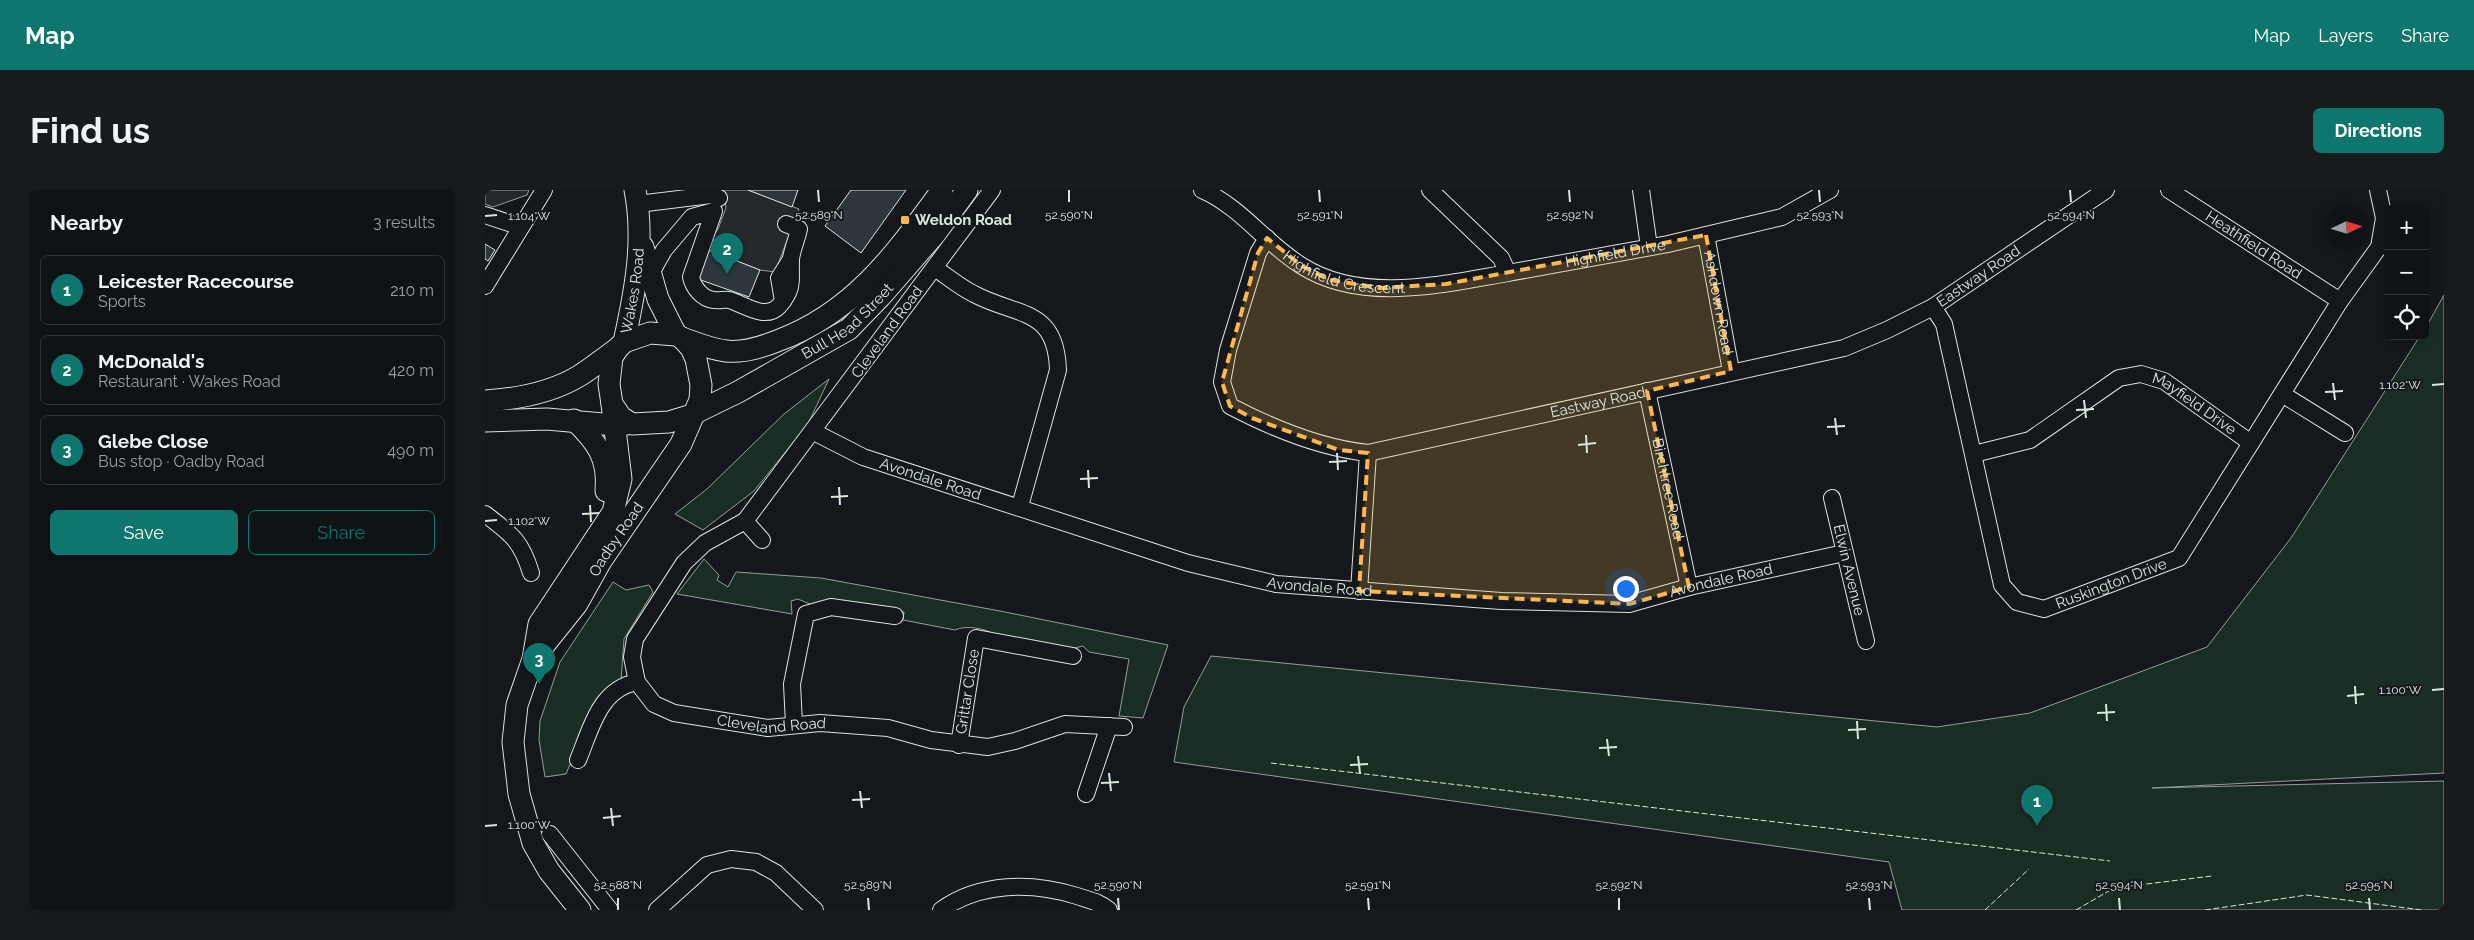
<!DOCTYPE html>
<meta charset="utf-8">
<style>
body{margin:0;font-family:Raleway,sans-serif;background:#181b1e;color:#f1f3f6}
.controls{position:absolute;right:15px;top:15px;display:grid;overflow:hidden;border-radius:8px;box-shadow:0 2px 8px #0003}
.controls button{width:45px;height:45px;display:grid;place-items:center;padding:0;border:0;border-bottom:1px solid #2f3234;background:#0f1215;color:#f1f3f6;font:25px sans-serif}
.compass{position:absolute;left:1839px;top:15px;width:45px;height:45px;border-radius:50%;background:#0f1215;box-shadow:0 2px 8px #0003;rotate:86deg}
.you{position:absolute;left:1140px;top:398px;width:18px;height:18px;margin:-12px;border:4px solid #fff;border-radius:50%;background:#1a73e8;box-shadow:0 0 0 8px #1a73e833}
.badge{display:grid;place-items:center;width:32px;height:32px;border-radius:50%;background:#0f766e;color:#fff;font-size:16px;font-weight:700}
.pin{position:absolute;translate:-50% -41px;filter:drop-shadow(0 1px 2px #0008)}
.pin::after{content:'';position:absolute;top:26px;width:18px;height:15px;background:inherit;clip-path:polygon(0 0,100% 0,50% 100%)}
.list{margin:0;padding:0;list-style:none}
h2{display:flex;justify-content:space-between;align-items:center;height:65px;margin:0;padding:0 20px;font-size:21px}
h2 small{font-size:16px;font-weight:400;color:#9b9ea0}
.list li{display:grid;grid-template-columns:32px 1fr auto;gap:15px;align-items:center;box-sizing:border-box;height:70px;margin:0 10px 10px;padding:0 10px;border:1px solid #2f3234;border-radius:8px}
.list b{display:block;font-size:19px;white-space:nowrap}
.list p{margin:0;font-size:16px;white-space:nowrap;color:#9b9ea0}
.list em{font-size:16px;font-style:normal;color:#9b9ea0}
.actions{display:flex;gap:10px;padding:15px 20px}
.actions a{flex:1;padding:11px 0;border:1px solid #0f766e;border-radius:8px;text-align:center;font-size:18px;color:#0f766e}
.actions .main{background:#0f766e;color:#fff}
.icon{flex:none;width:28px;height:28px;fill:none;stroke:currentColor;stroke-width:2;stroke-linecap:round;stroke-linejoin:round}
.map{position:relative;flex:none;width:1959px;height:720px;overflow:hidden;border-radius:8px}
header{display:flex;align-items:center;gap:30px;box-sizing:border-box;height:70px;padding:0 25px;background:#0f766e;color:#fff}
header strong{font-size:24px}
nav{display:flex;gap:28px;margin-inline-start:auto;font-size:18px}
.intro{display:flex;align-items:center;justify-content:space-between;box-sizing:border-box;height:120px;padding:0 30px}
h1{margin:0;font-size:35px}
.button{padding:12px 22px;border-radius:8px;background:#0f766e;color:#fff;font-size:18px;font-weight:700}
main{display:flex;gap:30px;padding:0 30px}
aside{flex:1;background:#0f1215;border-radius:8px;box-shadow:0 2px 8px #0003}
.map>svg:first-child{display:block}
</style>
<header>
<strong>Map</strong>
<nav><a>Map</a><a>Layers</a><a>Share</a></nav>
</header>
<div class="intro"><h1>Find us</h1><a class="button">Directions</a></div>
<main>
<aside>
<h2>Nearby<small>3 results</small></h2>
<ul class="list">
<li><span class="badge">1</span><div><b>Leicester Racecourse</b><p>Sports</p></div><em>210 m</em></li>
<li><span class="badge">2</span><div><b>McDonald's</b><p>Restaurant · Wakes Road</p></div><em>420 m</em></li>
<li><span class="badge">3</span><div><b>Glebe Close</b><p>Bus stop · Oadby Road</p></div><em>490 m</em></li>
</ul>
<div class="actions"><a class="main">Save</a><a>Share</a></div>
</aside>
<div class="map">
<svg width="1959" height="720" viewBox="0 0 1959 720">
<rect width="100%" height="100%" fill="#14181c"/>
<path fill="#1a2d24" stroke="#939e99" d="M1959,105v478l-292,15 292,-7v129h-542l-13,-48 -715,-100 10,-55 27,-51 726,71 93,-14 177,-66 84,-109 129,-202h5v-7z
M344,189l-21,45 -54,67 -51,39 -28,-16 32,-25 77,-75z
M219,369l15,16 -2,5 11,7 8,-15 85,6 179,33 168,34 -25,73 -24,-2 10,-57 -40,-7 -6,-6 -16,4 -72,-15c-9,-7 -30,-10 -40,-5l-52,-10 1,-8 -73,-10 -19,3 -14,-6 -7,2 1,13 -115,-20z
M128,392l13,8 23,-5 4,7 -29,47 -3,42 -23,18 -32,75 -21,3 -6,-37 1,-19 20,-59z"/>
<path fill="#24282b" stroke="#939e99" d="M0,0h44l-2,5 -34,12 -8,-3z
M238,0h25l51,19 -24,63 -15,-2 -39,-15 3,-11 -13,-5 7,-10 8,-21z"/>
<path fill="#2c363c" stroke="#d8e6dc" d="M263,0h50l-6,17z
M366,0h55l-45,63 -36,-27z
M0,54l10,6 -7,11 -3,-2z
M221,59l54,21 -11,27 -54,-19z"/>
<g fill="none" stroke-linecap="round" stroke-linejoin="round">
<g stroke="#d8e6dc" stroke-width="18">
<g id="minor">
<path id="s1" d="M507,0l-247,331 -40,22 -21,20 -49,76 -3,18 5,25 17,22 20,9 94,15 52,-5 68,5 43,12 57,7 27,-6 50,-17 59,3"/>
<path id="s2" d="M717,0c39,17 64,54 100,76 60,38 141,18 206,7"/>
<path id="s3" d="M945,0l71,68 7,15 160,-29 114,-27 48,-27"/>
<path d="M1156,0l8,57"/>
<path id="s4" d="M1684,0l171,111"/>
<path d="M153,14l73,-9 8,3"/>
<path d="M0,25l36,12"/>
<path id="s5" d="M1221,45l25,136"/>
<path id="s6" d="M782,48l-9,15 -30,97 -6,32 8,24c42,22 90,42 138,47l476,-105 43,-18 46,-23 173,-117"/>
<path d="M450,78c13,9 25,19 39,26 43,23 82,13 84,76l-38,136"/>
<path d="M166,83l13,-23 28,-33 22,-6 -23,66c2,10 11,22 23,23 5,1 10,-1 15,0 15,4 36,21 50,6 16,-19 11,-25 12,-47 1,-9 6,-20 8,-30l-13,-5"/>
<path d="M0,96l59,-96"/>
<path d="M298,111l-4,-23 12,-19"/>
<path id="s7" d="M1448,117l11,17 58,261 15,17 27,7 135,-51 161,-257 39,-54 5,-29 -6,-28"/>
<path id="s8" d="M1162,201l42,196"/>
<path d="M1797,204l63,39"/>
<path id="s9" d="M329,242l49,25 325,106 88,21 225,17 128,3 60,-17 155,-34"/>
<path id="s10" d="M1489,264l56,-14 89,-62 22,-4 23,7 87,62"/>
<path id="s11" d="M1347,308l34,143"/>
<path d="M0,324c26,20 36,26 46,59"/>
<path d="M260,331l17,19"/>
<path d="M874,401l9,-138"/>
<path d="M309,534l-2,-40 14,-70 25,-7 64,9"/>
<path id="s12" d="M474,555l17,-107 97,18"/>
<path d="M93,570c13,-31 21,-71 59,-78"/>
<path d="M601,604l23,-68"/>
<path d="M65,644l60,76"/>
<path d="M172,720l50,-45 24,-6 25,3 20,11 39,37"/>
<path d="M456,720c39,-28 91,-28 136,-14 12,4 23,6 32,14"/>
</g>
</g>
<g stroke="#d8e6dc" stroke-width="23">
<g id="major">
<path d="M158,57l15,52 18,36"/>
<path d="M197,148c14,5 28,11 44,13 17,2 36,-4 51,-10 77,-28 119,-88 165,-151"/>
<path id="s13" d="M139,152c11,-50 21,-101 11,-152"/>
<path d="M0,211c31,-2 66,-8 94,-25 13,-8 25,-18 38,-27"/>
<path id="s14" d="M210,223l43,-21 111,-63 32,-33 54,-62 32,-44"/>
<path d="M89,230c23,22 35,38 32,71"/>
<path d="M0,231l62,-2 67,6 13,-1"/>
<path id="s15" d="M48,469l44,-55 24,-43 80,-117 19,-44 1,-15 -5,-26 -5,-11 -9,-10 -6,-3 -26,-2 -26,9 -6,6 -6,9 -3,27 3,20 9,13 11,7 37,-2 23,-7"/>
<path d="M95,720l-31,-39 -16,-28 -14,-49 -6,-52 4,-37 16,-46 6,-35 74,-112 8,-33 -9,-75"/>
</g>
</g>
<use href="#minor" stroke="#14181c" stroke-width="16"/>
<use href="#major" stroke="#14181c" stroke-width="21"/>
<path stroke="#d8e6dc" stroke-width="1" stroke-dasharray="6 2.5" stroke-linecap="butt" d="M786,573l839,98
M1500,720l44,-41
M1591,720l38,-22 98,-12
M1720,720l102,-15 115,15"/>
</g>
<path fill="#ffb74d" fill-opacity="0.2" stroke="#ffb74d" stroke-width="4" stroke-dasharray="10 6" stroke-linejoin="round" d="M1221,45l25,136 -84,20 42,196 -60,17 -270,-13 9,-138 -29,-3 -87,-32 -22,-12 -8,-24 36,-129 9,-15 35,28 28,14 50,8 66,-4z"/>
<path fill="none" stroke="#d8e6dc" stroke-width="2" d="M333,0l1,12M584,0v12M834,0l1,12M1084,0l1,12M1334,0l1,12M1585,0l1,12M0,26l12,-1M1848,193l2,17M1947,195l12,-1M1840,202l18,-1M1599,210l2,18M1591,220l18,-1M1350,228l2,17M1342,237l18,-1M1101,245l1,18M1093,255l18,-2M852,263l1,17M844,272l18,-1M603,280l1,18M595,289l18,-1M354,297l1,18M346,307l17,-1M105,315l1,17M97,324l17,-1M0,331l12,-1M1870,496l1,18M1947,500l12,-1M1862,506l17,-2M1621,514l1,17M1612,523l18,-1M1372,531l1,18M1363,540l18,-1M1122,549l2,17M1114,558l18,-1M873,566l2,17M865,575l18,-1M624,583l2,18M616,593l18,-1M375,601l2,17M367,610l18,-1M126,618l2,18M118,628l18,-2M0,636l12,-1M133,708v12M383,708l1,12M633,708l1,12M883,708l1,12M1134,708v12M1384,708l1,12M1634,708l1,12M1884,708l1,12"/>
<rect fill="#ffb74d" stroke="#14181c" stroke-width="2" x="415" y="25" width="10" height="10" rx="2.5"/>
<g text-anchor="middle" stroke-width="4" stroke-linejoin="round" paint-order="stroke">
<g font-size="15" font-weight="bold" fill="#d8e6dc" stroke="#14181c" text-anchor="start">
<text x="430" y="35">Weldon Road</text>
</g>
<g font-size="15" fill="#d8e6dc" stroke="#14181c">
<text dy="5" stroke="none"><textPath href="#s4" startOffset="101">Heathfield Road</textPath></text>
<text dy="5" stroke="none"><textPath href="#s3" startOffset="224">Highfield Drive</textPath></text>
<text dy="5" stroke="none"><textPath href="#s2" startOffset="169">Highfield Crescent</textPath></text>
<text dy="5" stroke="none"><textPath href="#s6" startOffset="964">Eastway Road</textPath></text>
<text dy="5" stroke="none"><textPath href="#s13" startOffset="52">Wakes Road</textPath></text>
<text dy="5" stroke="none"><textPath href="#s5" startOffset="69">Ashdown Road</textPath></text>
<text dy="5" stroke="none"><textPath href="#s14" startOffset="179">Bull Head Street</textPath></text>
<text transform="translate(402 142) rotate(-54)" y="5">Cleveland Road</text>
<text dy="5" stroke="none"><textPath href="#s6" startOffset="559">Eastway Road</textPath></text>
<text dy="5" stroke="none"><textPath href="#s10" startOffset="250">Mayfield Drive</textPath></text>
<text dy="5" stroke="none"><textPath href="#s9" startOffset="126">Avondale Road</textPath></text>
<text dy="5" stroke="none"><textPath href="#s8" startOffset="100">Birchtree Road</textPath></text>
<text dy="5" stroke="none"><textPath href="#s15" startOffset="146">Oadby Road</textPath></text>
<text dy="5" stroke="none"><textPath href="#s11" startOffset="74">Elwin Avenue</textPath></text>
<text dy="5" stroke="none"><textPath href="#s9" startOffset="936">Avondale Road</textPath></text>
<text dy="5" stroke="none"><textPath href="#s7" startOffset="410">Ruskington Drive</textPath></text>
<text dy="5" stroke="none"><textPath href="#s9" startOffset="531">Avondale Road</textPath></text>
<text dy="5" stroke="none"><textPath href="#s12" startOffset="54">Grittar Close</textPath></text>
<text dy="5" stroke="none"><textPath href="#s1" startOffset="770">Cleveland Road</textPath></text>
</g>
</g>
<g font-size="12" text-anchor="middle" fill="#d8e6dc" stroke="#14181c" stroke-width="4" stroke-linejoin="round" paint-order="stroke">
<text x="334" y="29">52.589°N</text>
<text x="584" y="29">52.590°N</text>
<text x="835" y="29">52.591°N</text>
<text x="1085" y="29">52.592°N</text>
<text x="1335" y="29">52.593°N</text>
<text x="1586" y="29">52.594°N</text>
<text x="44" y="30">1.104°W</text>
<text x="1915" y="199">1.102°W</text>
<text x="44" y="335">1.102°W</text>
<text x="1915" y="504">1.100°W</text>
<text x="44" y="639">1.100°W</text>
<text x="133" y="699">52.588°N</text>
<text x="383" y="699">52.589°N</text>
<text x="633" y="699">52.590°N</text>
<text x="883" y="699">52.591°N</text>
<text x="1134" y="699">52.592°N</text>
<text x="1384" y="699">52.593°N</text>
<text x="1634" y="699">52.594°N</text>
<text x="1884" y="699">52.595°N</text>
</g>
</svg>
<div class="controls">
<button>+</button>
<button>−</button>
<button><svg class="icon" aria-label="locate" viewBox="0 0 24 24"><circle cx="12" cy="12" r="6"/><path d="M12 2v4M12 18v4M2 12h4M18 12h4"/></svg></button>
</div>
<svg class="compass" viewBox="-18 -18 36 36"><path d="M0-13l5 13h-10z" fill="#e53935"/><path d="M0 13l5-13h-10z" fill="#9b9ea0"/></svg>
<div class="you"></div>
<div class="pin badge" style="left:1552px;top:636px">1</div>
<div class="pin badge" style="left:242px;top:84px">2</div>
<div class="pin badge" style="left:54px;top:494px">3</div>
</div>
</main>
